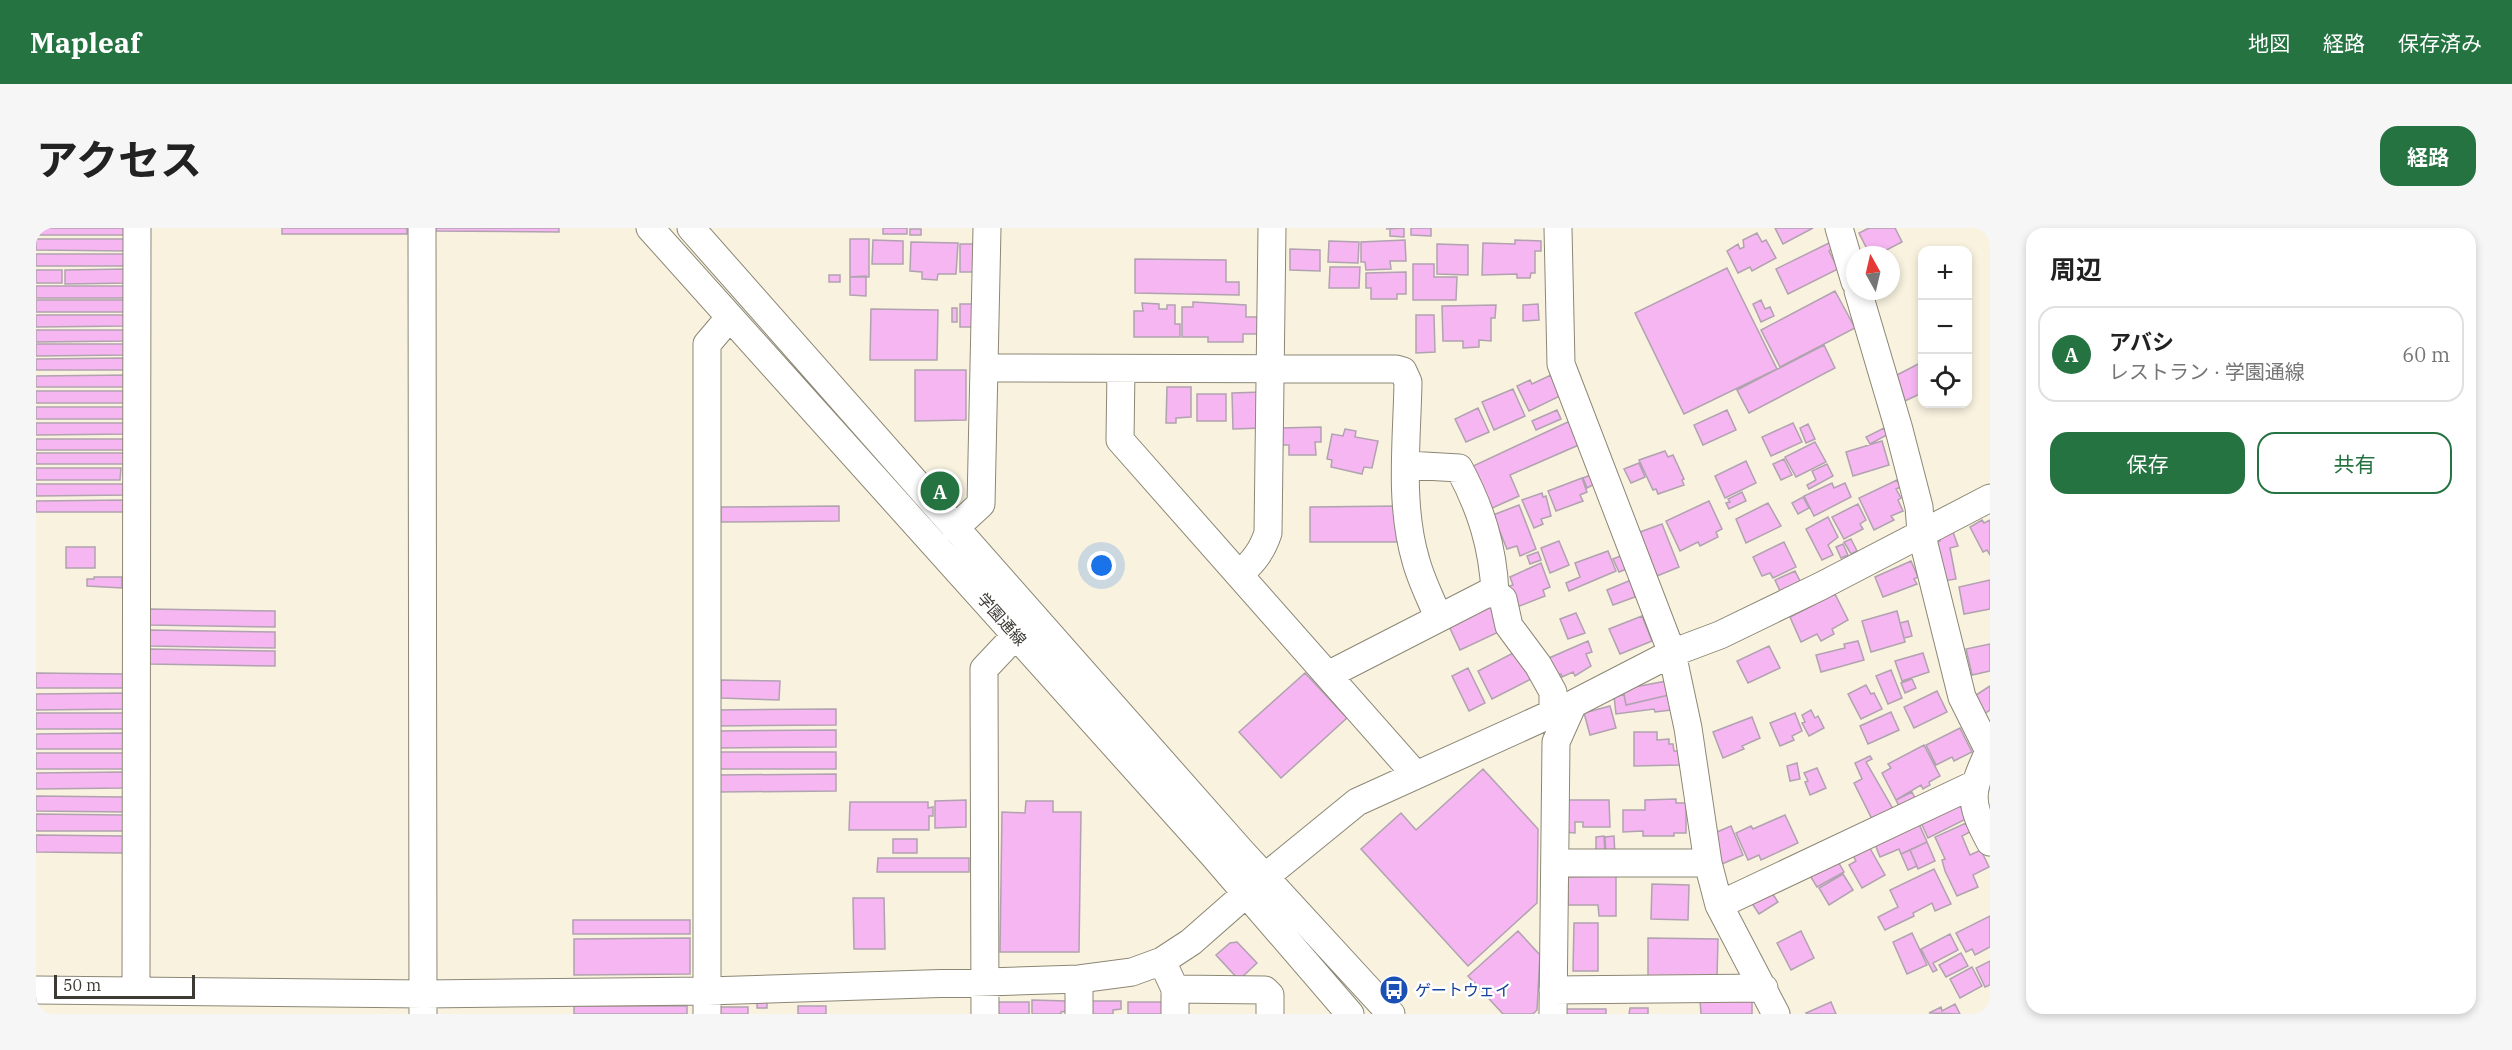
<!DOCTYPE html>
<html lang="ja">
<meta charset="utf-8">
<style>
body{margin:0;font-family:"IBM Plex Serif","Noto Sans JP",serif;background:#f6f6f6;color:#222}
.controls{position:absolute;right:18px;top:18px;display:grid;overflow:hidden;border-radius:12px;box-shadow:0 3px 9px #0003}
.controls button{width:54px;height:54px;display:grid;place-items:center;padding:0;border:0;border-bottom:2px solid #e0e0e0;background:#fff;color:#222;font:30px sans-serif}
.compass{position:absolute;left:1810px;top:18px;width:54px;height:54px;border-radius:50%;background:#fff;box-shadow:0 3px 9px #0003;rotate:352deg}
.scale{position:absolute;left:18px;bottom:15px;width:141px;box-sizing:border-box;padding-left:6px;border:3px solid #3c3a33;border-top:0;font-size:16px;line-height:21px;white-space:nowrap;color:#3c3a33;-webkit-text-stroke:4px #fff;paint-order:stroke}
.you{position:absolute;left:1066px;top:338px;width:21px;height:21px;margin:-15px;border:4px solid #fff;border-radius:50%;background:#1a73e8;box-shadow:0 0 0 9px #1a73e833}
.badge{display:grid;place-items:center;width:39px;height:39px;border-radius:50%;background:#267342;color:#fff;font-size:20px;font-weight:700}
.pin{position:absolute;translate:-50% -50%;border:3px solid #fff;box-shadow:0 2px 6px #0006}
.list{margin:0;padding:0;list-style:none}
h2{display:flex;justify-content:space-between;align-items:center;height:78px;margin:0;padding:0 24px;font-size:26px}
h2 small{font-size:20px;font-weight:400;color:#767676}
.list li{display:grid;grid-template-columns:39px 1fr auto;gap:18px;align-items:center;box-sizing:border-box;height:96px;margin:0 12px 12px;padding:0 12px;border:2px solid #e0e0e0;border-radius:18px}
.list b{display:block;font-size:22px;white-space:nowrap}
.list p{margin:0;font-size:20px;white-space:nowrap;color:#767676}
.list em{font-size:20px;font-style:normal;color:#767676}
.actions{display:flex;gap:12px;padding:18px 24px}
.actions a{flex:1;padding:14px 0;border:2px solid #267342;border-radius:18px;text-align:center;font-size:21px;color:#267342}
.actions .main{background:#267342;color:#fff}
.icon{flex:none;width:33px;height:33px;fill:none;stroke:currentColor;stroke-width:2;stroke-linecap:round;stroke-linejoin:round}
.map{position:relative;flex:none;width:1954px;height:786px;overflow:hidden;border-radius:18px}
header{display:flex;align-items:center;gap:36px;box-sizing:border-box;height:84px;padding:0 30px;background:#267342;color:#fff}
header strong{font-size:28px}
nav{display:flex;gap:33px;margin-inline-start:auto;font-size:21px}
.intro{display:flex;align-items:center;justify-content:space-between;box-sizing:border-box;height:144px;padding:0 36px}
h1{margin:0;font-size:42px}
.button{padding:15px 27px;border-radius:18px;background:#267342;color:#fff;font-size:21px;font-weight:700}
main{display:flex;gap:36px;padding:0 36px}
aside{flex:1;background:#fff;border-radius:18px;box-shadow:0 3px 9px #0003}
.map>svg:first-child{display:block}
</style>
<header>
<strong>Mapleaf</strong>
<nav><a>地図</a><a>経路</a><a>保存済み</a></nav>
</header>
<div class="intro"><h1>アクセス</h1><a class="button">経路</a></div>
<main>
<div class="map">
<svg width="1954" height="786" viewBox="0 0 1954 786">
<rect width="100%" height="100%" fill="#f8f2df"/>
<path fill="#f5b6f1" stroke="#b1a2b0" stroke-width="1.5" d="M0,0h91v7h-91z
M246,0h125v6h-125z
M397,0h126v4l-126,-1z
M847,0h24v6h-24z
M1368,0v9l-14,-1v-7h-4z
M1375,0h20v8l-20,-1z
M1739,0h38l-30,16z
M1833,0h26l7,14 -25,13h-7l-11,-22z
M874,1h11v6h-11z
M1721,5l5,9 4,-2 10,18 -24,13 -2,-4 -12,6 -11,-22 11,-7 2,5 4,-2 -1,-7z
M0,11h92l-1,12 -91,-1z
M814,11h19v38h-19z
M837,12l30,1v23h-31z
M1369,12l1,21h-16l1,8 -25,1 -1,-8h-4v-20z
M1479,12l26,1v10h-6v22h-4l-1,5h-13v-4l-35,1 1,-32 32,1z
M1293,13l30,1 -1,21 -30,-1z
M875,14l47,1 -2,31h-18l-1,6 -15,-1v-7l-12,-1z
M1795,14l3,6 -5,3 9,18 -50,25 -12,-25z
M924,16h13l1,28h-14z
M1401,16l31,1v30l-31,-1z
M1254,21l30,1v21l-30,-1z
M0,26h91v12h-91z
M1099,31l91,1v22h13v13l-104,-2z
M1377,36h21v13h23l-1,23h-43z
M1294,39h30l-1,21h-30z
M1691,40l50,101 -93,45 -49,-101z
M92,41v14l-63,1v-14z
M0,42h26v13h-26z
M1370,44v22h-9v5h-26v-11h-5v-15z
M793,47h11v7h-11z
M830,48v20l-16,-1v-18z
M0,58h91v12h-91z
M1799,63l20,37 -75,39 -19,-37z
M0,72h91v12h-91z
M1725,72l4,9 5,-2 4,9 -13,6 -8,-18z
M1157,74l53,3v12h12l1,17h-16v8h-35v-5h-26v-30h11z
M1106,75l17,1v5h8v-4h8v19h5v13h-46v-26h9z
M924,76h14l-1,23h-13z
M1502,76l1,16 -16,1v-16z
M1460,77l-1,13h-4v23l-12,-1v7l-16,1v-7h-20l-1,-35z
M916,80h5v14h-5z
M835,81l67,1 -1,50h-67z
M0,87h92v11l-92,1z
M1380,87h18l1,37 -19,1z
M0,102h91v11l-91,1z
M0,116h91v11l-91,1z
M1788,117l11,23 -86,45 -12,-23z
M91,130l1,12h-92v-11z
M1886,134v31l-17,8 -8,-26z
M879,142h51v50l-51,1z
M92,147v12h-92v-11z
M1515,147l9,21 -31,15 -12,-25 13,-6 2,4z
M1131,159h24v30l-15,1v5h-10z
M1477,161l12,27 -31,14 -12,-28z
M0,163h92v12h-92z
M1226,164l1,36 -30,1 -1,-36z
M1161,166h29v27h-29z
M0,179h91v12h-91z
M1442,180l11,24 -23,10 -11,-23z
M1521,182l4,9 -25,11 -4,-9z
M1691,182l9,20 -33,15 -9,-20z
M1534,193l11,23 -71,31 9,21 -29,13 -19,-42z
M0,195h93v11l-93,1z
M1757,195l9,19 -31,14 -9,-19z
M1772,196l7,15 -9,4 -6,-15z
M1285,199v15h-6l1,13h-27v-10h-8l-1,-17z
M1848,200l3,7 -17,9 -4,-7z
M1309,201l11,2 -1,6 23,4 -6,27 -8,-1 -2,7 -31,-7 1,-7 -5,-1 5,-25 11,2z
M0,211h93v11h-93z
M1846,213l7,24 -36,11 -7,-24z
M1779,214l11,20 -30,15 -11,-20z
M1629,223l3,6 5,-2 11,24 -2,1 2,5 -26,9 -2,-5 -3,1 -14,-30z
M0,225h92v11h-92z
M1748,231l8,16 -11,5 -8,-16z
M1710,233l10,22 -31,15 -10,-22z
M1603,235l6,14 -14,6 -7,-14z
M1791,236l6,12 -24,13 -2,-4 9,-5 -4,-9z
M0,240h85l-1,12h-84z
M1557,246l4,9 -10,5 -4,-10z
M1546,250l5,14 -7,3 3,6 -27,10 -8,-20z
M1861,252l4,7 -5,2 5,9 -3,2 5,11 -12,5 3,4 -20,10 -15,-32z
M1796,255l2,5 11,-5 6,14 -37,19 -10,-20z
M0,256h92v11l-92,1z
M1706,264l4,9 -17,8 -3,-6 4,-1 -2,-3z
M1506,265l1,4 3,-1 5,20 -10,3 2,5 -9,4 -12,-28z
M1767,269l6,11 -11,6 -6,-11z
M91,272v12h-91v-11z
M1673,273l13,28 -6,3 2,5 -18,9 -2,-4 -18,9 -14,-30z
M1732,275l13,23 -35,17 -10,-24z
M1822,276l8,16 -6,4 3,5 -19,10 -12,-22z
M1483,277l17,44 -16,7 -3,-10 -10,3 -14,-34z
M803,278v15l-118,1v-15z
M1363,278v36h-89v-35z
M1792,289l10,20 -10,8 5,10 -11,5 -16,-31z
M1946,292l2,3 6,-3v35l-3,-5 -4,2 -13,-25z
M1626,296l17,43 -22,9 -17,-44z
M1917,304l5,14 -8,2 6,31 -18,3 -8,-39 10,-2 -1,-5z
M1815,311l6,12 -6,3 -7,-12z
M1523,313l10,24 -19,8 -9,-25z
M1748,314l12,25 -23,11 -3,-5 -8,3 -9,-19z
M1807,316l5,11 -7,3 -5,-11z
M30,319h29v21h-29z
M1572,323l8,20 -47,20 -3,-8 14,-6 -5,-14z
M1502,324l3,8 -11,4 -3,-8z
M1587,327l6,13 -10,4 -6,-13z
M1875,333l7,16 -4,2 3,5 -34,13 -8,-20z
M1505,335l9,24 -7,3 2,6 -28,11 -8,-21 4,-1 -3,-8z
M1759,343l5,10 -20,10 -5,-11z
M58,349h28v11l-35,-2v-7h7z
M1595,352l4,17 -22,8 -6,-15z
M1954,352v29l-26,5 -5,-27z
M1799,366l13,26 -16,9 2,5 -13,7 -4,-7 -16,8 -11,-25z
M1454,375l13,27 -43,20 -12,-26z
M113,381l126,2v16l-126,-2z
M1861,383l8,31 -34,10 -9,-31z
M1540,385l9,20 -17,6 -8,-20z
M1606,388l10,25 -32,13 -11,-25z
M1872,393l4,15 -8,2 -4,-15z
M113,402l126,2v16l-126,-2z
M1552,413l4,11 -6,2 5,12 -16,10 -2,-4 -11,5 -1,-3 -5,2 -7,-18z
M1822,413l6,19 -43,12 -5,-17 29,-7 -1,-4z
M1954,416v27l-18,4 -6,-26z
M1733,418l11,22 -32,15 -11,-22z
M113,421l126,2v15l-126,-2z
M1483,422l14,28 -41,21 -14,-28z
M1887,425l6,19 -27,9 -7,-20z
M1432,440l17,35 -16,8 -17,-35z
M1855,442l11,28 -14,6 -12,-28z
M0,445l90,1v14h-90z
M1269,445l42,45 -66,60 -42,-46z
M1876,451l4,9 -11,5 -4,-10z
M685,452l59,1 -1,19 -58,-2z
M1631,453l2,14 -43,10 -3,-16z
M1830,457l5,9 3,-1 8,16 -21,10 -13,-25z
M1954,458v24l-6,4 -11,-17z
M1901,463l10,21 -33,16 -10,-21z
M90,465v16l-90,1v-16z
M1588,467l2,10 43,-10 2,15 -16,2 -1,-3 -38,5 -2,-18z
M1574,478l6,22 -26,7 -6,-22z
M800,481v16l-119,1v-16z
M1775,482l4,8 3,-2 6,12 -15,8 -7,-13 3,-1 -3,-7z
M1855,484l8,18 -31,14 -8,-18z
M0,485h90v16h-90z
M1759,485l7,18 -10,5 2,4 -14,6 -10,-23z
M1716,489l8,21 -18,8 2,3 -21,9 -10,-26z
M1924,500l12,24 -18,9 -2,-4 -16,8 -10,-20z
M800,502v17l-119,1v-17z
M1598,504h23v8l12,-1v5h4l1,7h6v14l-46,1z
M90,505v16h-90v-15z
M1888,517l16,31 -11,6 1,3 -7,4 -2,-4 -25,15 -14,-27 9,-5 -3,-4z
M682,524h118v17h-119z
M0,525h91l-1,16h-90z
M1834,528l2,3 -6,3 27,47 -21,10 -18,-36 8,-4 -7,-16z
M1761,535l3,16 -10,2 -3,-15z
M1781,540l9,20 -16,7 -5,-13 3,-1 -4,-8z
M1447,541l55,60 -1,74 -69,63 -107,-117 40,-36 15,17z
M88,544v16l-88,1v-16z
M800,546v17l-118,1v-17z
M1876,564l4,8 -16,8 -4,-8z
M0,568l88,1v15l-88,-1z
M1640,571v4h10v30h-12v3h-31v-5l-20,1v-22h22v-10z
M930,572v27l-31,1v-27z
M1527,572h46l1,27h-27v-5h-8v11l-11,-1z
M990,573h27v11h28l-2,140h-79l2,-140 23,1z
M814,574h78v6l5,-1v9h-4v14h-80z
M1923,574l7,17 -38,19 -10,-22z
M0,586l87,1v16h-87z
M1749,587l13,28 -37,17 -2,-5 -11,5 -12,-27 15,-7 2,3z
M1880,589l11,25 -26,12 -2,-5 -19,8 -7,-18z
M1930,595l4,9 -8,4 8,19 11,-5 8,17 -16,8 5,12 -21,9 -12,-25 -3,-11 3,-1 -10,-22z
M1695,598l12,29 -21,9 -12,-29z
M0,607l87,1v17l-87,-1z
M1568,608l1,20h-9v-19z
M1578,608l1,20h-9l-1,-19z
M857,611h24v14h-24z
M1891,614l8,19 -17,8 -8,-19z
M1831,615l18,32 -23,13 -13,-23 7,-4 -5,-9z
M1874,622l7,16 -9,4 -7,-16z
M842,630h91v14h-92z
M1800,630l8,14 -27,15 -8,-13z
M1898,641l17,35 -16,7 -3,-8 -19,10 1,3 -29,14 -7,-13 20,-10 -8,-17z
M1807,646l10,16 -24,15 -10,-17z
M1580,648v40h-17l-1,-11h-30l-1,-28z
M1616,656l37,1 -1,35 -37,-1z
M1732,659l10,15 -19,12 -10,-15z
M817,670h31l1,51h-31z
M1954,688v31l-15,8 -3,-6 -6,3 -10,-19z
M537,692h117v14h-117z
M1538,695h24v48h-25z
M1482,703l22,24 -3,55 -4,4h-30l-35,-38z
M1765,703l13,27 -23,12 -14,-27z
M1876,705l15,32 -20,9 -14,-32z
M1914,706l8,16 -25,13 4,7 -4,2 -12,-23z
M654,710v36l-116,1v-36z
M1612,710l70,1 -1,38h-69z
M1201,714l20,21 -18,17 -23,-25 14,-12z
M1925,725l7,13 -22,11 -7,-12z
M1954,733v24l-5,2 -9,-19z
M1936,739l10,19 -22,12 -10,-19z
M731,770v10h-10v-9z
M996,772l35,1v10l-6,1v2h-29z
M1664,772l52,1v13h-51z
M1050,773h35v8l-8,1v4h-27z
M962,774h31v12h-31z
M1092,774h36l-1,12h-35z
M1795,774l5,12h-29l-1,-1z
M1919,776l5,10 -31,-1 12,-6 1,4z
M538,778h113v8h-113z
M762,778h28v8h-28z
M676,779h36v7h-36z
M1594,780h18v6h-19z
M1530,781h40v5h-40z"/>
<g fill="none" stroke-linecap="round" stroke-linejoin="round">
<g stroke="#8c8775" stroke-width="29">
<path id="minor" d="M386,0l1,786
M614,0l563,627 137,159
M655,0l550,623 150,163
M1522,0l3,136 111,289 16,75 20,135 11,42 57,109
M1803,0l16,54
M1822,63l40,135 21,81 2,25 41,165 27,54c-19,42 -21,50 1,91
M948,140l412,1 7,2 5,11c-1,59 -9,122 8,179 5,19 15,38 22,56
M1085,141l-1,71 295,334
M1371,237l52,3c22,41 34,79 36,125
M919,300l26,-24 6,-276
M1204,346c14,-13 22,-23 28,-41l4,-305
M1292,447l158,-81 9,-1 8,6 6,27 29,39 15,27v20
M1519,635h153
M1683,677l254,-120
M1126,733l13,28 90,1 5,5v19
M1043,751v35
M100,761l1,-761
M0,762l388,4 283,-3 372,-12 53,-7 30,-11 29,-19 74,-65 92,-75 216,-98
M1517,762l211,-2
M671,786v-670l23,-27
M949,786l-1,-345 32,-34
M1139,786v-25
M1517,786l3,-272 17,-38 99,-51 48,-18 101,-49 169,-88"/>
</g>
<use href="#minor" stroke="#fff" stroke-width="27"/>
</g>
<defs>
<g id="bus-disc" transform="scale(1.5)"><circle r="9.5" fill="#1a4fb4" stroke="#fff"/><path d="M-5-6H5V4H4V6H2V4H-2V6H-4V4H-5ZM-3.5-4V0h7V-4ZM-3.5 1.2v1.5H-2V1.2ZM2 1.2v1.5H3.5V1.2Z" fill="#fff"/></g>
</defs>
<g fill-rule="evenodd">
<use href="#bus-disc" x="1358" y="762"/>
</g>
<g text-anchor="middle" stroke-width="5" stroke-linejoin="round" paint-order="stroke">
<g font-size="16" fill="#3c3a33" stroke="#fff">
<text transform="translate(966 391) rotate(48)" y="6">学園通線</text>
</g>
<g font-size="16" fill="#164399" stroke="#fff" text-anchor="start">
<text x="1379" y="768">ゲートウェイ</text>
</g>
</g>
</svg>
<div class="controls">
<button>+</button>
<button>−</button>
<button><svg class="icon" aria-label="locate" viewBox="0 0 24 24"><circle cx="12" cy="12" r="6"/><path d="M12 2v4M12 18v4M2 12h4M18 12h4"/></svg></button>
</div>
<svg class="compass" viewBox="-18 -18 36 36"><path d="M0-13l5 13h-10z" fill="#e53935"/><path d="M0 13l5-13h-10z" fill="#767676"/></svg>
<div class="scale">50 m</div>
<div class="you"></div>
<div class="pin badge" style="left:904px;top:263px">A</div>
</div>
<aside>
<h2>周辺<small></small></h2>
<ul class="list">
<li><span class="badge">A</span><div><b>アバシ</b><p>レストラン · 学園通線</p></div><em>60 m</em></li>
</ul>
<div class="actions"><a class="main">保存</a><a>共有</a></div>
</aside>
</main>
